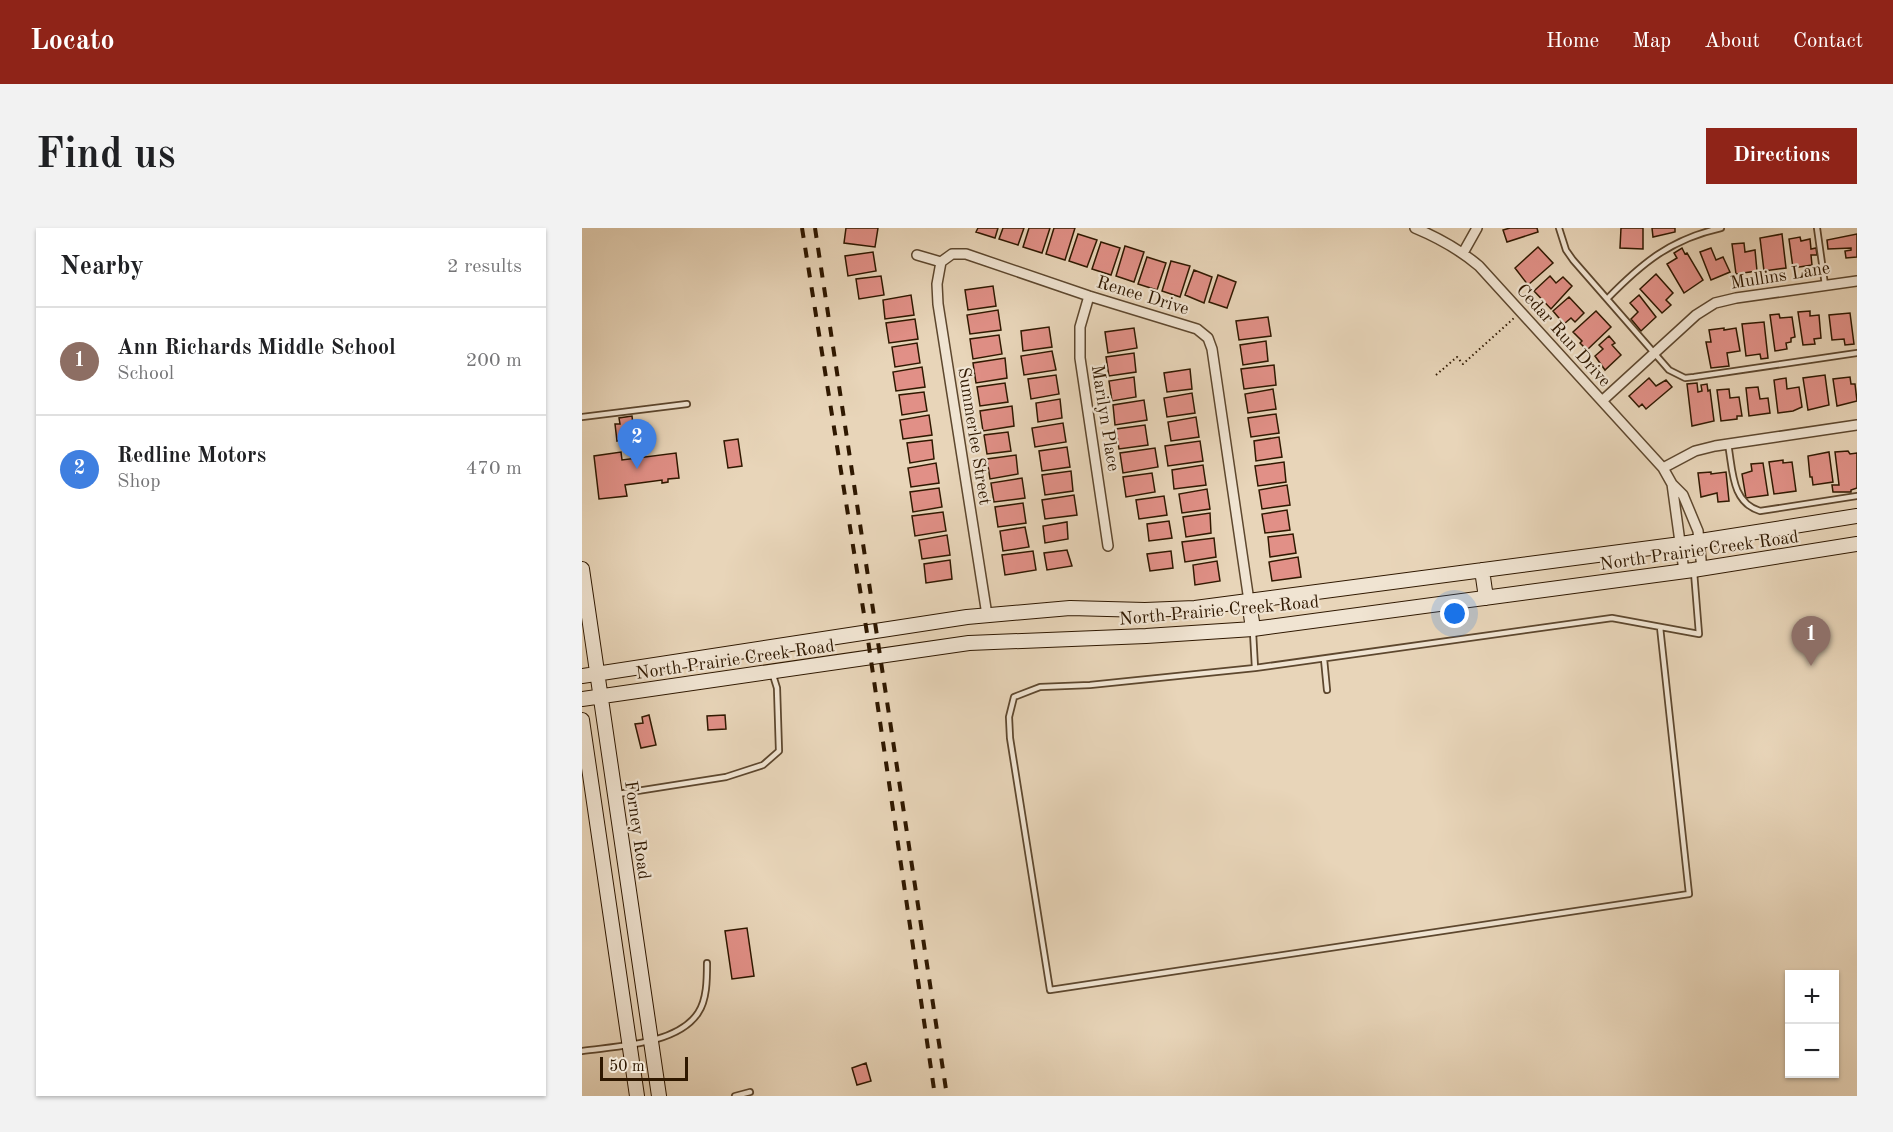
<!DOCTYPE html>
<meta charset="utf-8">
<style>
body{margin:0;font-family:"Old Standard TT",serif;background:#f2f2f2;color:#202124}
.controls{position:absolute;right:18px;bottom:18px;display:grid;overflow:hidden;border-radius:0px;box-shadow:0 2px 4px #0004}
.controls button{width:54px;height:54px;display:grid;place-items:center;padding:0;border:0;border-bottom:2px solid #e0e0e0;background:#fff;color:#202124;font:30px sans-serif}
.scale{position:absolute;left:18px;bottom:15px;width:88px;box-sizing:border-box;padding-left:6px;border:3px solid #2f1800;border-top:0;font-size:16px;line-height:21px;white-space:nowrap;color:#2f1800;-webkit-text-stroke:4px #f0e4d2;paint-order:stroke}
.you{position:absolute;left:873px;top:386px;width:21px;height:21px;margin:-15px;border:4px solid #fff;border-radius:50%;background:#1a73e8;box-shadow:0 0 0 9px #1a73e833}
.badge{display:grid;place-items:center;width:39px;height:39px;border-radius:50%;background:#8f2418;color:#fff;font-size:20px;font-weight:700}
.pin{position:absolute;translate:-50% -50px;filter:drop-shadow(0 2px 3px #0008)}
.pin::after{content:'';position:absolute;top:32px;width:21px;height:18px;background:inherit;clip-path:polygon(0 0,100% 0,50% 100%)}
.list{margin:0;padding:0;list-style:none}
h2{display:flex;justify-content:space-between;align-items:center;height:78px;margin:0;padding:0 24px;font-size:26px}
h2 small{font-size:20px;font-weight:400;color:#757577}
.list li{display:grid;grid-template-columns:39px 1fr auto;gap:18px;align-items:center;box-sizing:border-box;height:108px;padding:0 24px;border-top:2px solid #e0e0e0}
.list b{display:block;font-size:22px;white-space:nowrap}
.list p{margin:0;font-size:20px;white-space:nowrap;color:#757577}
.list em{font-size:20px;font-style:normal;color:#757577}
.map{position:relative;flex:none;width:1275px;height:868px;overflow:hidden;border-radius:0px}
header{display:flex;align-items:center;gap:36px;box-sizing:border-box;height:84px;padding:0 30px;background:#8f2418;color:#fff}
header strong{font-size:28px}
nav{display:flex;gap:33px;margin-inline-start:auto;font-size:21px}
.intro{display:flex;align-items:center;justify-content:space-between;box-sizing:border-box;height:144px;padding:0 36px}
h1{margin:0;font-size:42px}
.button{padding:15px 27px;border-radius:0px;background:#8f2418;color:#fff;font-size:21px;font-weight:700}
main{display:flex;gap:36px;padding:0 36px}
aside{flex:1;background:#fff;border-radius:0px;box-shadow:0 2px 4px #0004}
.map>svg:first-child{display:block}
</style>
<header>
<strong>Locato</strong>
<nav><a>Home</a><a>Map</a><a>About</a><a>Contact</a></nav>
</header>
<div class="intro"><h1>Find us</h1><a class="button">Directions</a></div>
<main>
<aside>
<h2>Nearby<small>2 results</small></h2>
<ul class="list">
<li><span class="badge" style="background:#8d6e63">1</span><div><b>Ann Richards Middle School</b><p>School</p></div><em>200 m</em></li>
<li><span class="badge" style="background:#3f7fe0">2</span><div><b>Redline Motors</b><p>Shop</p></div><em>470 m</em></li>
</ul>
</aside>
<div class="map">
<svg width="1275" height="868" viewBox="0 0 1275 868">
<rect width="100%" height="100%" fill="#e8d5b9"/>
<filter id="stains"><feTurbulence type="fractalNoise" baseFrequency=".00333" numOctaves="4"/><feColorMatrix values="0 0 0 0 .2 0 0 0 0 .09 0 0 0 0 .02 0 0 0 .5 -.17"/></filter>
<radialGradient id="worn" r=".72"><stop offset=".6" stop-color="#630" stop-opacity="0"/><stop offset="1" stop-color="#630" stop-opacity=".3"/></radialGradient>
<path fill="#e19087" stroke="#2f1800" stroke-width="1.5" d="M264,0h32l-3,19 -31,-4z
M396,0h20l-3,10 -19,-6z
M421,0h21l-6,17 -19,-6z
M447,0h21l-8,25 -19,-6z
M472,0h21l-10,32 -19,-6z
M928,0h27l1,4 -31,10 -4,-12z
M1039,0h22v21l-23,-1z
M1070,0h23v4l-22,5z
M496,6l19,6 -10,27 -18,-6z
M1200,6l4,34 -22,3 -4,-33z
M1275,6v23l-11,1 -1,-7 6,-1v-2l-23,1 -1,-9z
M1218,9l1,4 9,-2 1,10 5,-1 1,7h-6l1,10 -19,3 -4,-29z
M519,14l19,6 -9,27 -19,-6z
M1162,15l1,9 10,-2 2,21 -21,3 -4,-30z
M543,18l19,6 -10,30 -18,-6z
M956,19l15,16 -25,22 -13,-17z
M1100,20l3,6 2,-1 16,27 -19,13 -17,-29 10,-6 -3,-5z
M1129,20l5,12 7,-3 7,15 -19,8 -11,-28z
M291,24l3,19 -28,5 -3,-20z
M565,29l19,6 -9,27 -19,-6z
M589,33l19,5 -10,31 -18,-6z
M612,42l18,7 -8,26 -19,-8z
M1074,46l17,19 -7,7 5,5 -9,8 -22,-24z
M636,47l18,7 -9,26 -18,-6z
M299,48l3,19 -25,4 -3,-20z
M968,48l6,7 7,-6 9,9 -21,23 -17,-18z
M411,58l3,20 -28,4 -3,-20z
M329,67l3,20 -29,4 -2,-19z
M1057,67l17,22 -15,14 -10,-12 7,-7 -8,-9z
M987,69l15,16 -9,9 -4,-4 -7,6 -11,-13z
M416,82l3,20 -31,4 -3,-19z
M1014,83l15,16 -24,23 -7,-7 2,-2 -9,-9z
M1228,83v5l9,-1 2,23 -7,1 1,5 -12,1 -5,-33z
M1268,85l4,31 -9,1 -1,-6 -12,1 -3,-25z
M1197,86l1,4 12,-1 3,20 -4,1v4l-5,1 1,6 -12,2 -5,-36z
M686,89l3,19 -32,4 -3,-19z
M333,91l3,20 -29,4 -3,-20z
M1182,94l4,36 -7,1 -1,-5 -14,2 -4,-32z
M467,99l3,20 -29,4 -2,-20z
M552,100l3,20 -29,5 -3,-21z
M1142,100v2l12,-2 4,23 -13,2 2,13 -18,2 -5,-26h5l-2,-12z
M417,107l3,19 -29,5 -3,-20z
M1027,108l6,7 -3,2 9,10 -16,15 -10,-14 8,-7 -4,-4z
M684,113l2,20 -25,4 -3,-20z
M335,115l3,20 -25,4 -3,-20z
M470,123l4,19 -32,5 -3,-19z
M552,125l2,19 -27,4 -3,-19z
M423,130l2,20 -31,5 -3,-20z
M692,137l2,20 -32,4 -3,-20z
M340,139l3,20 -29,4 -3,-19z
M608,141l2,20 -25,3 -3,-19z
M474,147l3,19 -28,5 -3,-20z
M1243,147l4,30 -21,5 -5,-32z
M552,149l2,20 -24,4 -3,-20z
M1268,149l1,7h4l2,17 -20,5 -4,-27z
M1067,150l7,8 10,-6 6,7 -26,22 -4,-5 -3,3 -10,-11z
M1204,150l1,11 12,-2 3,20 -9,4 -15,2 -4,-33z
M423,155l3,19 -28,4 -3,-19z
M1115,155l1,9 4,-1 -1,-6 6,-1 1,7 2,-1 4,31 -22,5 -5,-42z
M1176,159l2,12 8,-1 2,15 -21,3 -3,-28z
M691,161l3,20 -28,4 -3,-19z
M1147,161l1,9 9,-1 3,19h-5v3l-16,2 -4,-31z
M342,164l3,19 -25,4 -3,-20z
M610,165l3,20 -28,4 -3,-19z
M478,171l2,19 -24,4 -2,-19z
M562,172l3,20 -32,5 -2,-20z
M430,178l2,20 -31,5 -3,-20z
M694,186l3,19 -28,4 -3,-19z
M347,187l3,20 -29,4 -3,-19z
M50,188l4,33 -13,1 -1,-10 -5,1 -2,-17h5l-1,-6z
M614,189l3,20 -28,4 -3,-19z
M481,195l3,19 -31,5 -3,-19z
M563,197l3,20 -29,4 -3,-20z
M426,204l3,19 -24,3 -3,-19z
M697,209l3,20 -26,4 -2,-20z
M156,211l4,27 -14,2 -4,-27z
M350,212l2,19 -24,4 -3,-20z
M618,213l3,20 -35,5 -3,-20z
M485,219l3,20 -28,4 -3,-20z
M573,220l3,19 -35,6 -3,-20z
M1266,223l2,3 7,-1v35l-6,2v2h-18l-1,-7h7l-4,-33z
M39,224l1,8 54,-7 3,25 -11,1v3l-6,1v-3l-37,5 2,11 -28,3 -5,-43z
M1247,224l4,30 -20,3 -1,-8h-2l-2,-21z
M434,227l2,19 -28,5 -3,-20z
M1201,232v3l9,-1 4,29 -22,3 -5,-32z
M702,234l2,20 -28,4 -3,-20z
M354,235l3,20 -28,4 -3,-19z
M1181,235l5,32 -22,3 -4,-24 10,-3 -1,-7z
M621,237l3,20 -32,4 -2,-19z
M489,243l2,20 -28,4 -3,-20z
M1129,244v2l15,-2 3,29 -11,1 -1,-9 -16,4 -3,-24z
M570,245l3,19 -29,5 -3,-20z
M440,250l3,20 -31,4 -3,-19z
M705,257l3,20 -28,4 -3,-19z
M357,260l3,19 -29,5 -3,-20z
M625,261l3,20 -28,4 -3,-19z
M492,267l3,20 -32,4 -3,-19z
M582,268l3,19 -28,4 -3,-19z
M441,275l3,20 -28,4 -3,-20z
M705,282l3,20 -25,3 -3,-19z
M361,284l3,19 -31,5 -3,-20z
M628,285l1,20 -25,4 -3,-20z
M587,293l3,17 -23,3 -2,-17z
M485,294l1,17 -23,4 -2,-17z
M443,299l4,20 -26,4 -3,-20z
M711,306l3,19 -26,4 -2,-20z
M365,307l3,20 -28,4 -3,-19z
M632,310l2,19 -31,5 -3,-20z
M485,322l5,16 -25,4 -3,-17z
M451,323l3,19 -31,5 -3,-20z
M589,323l2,17 -23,3 -3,-17z
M716,329l3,20 -29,4 -3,-19z
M368,332l2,19 -26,4 -2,-19z
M635,333l3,20 -25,4 -2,-20z
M67,487l7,30 -15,3 -6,-24 8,-1 -1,-6z
M143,487l1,14 -18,1 -1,-14z
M165,700l7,48 -22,3 -7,-48z
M284,835l5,18 -14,4 -5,-17z"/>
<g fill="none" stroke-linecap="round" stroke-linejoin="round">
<g stroke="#5d472e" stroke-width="8">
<path id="lane" d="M977,0l7,22 7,10 96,110 16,8 9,-1 163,-24
M1235,0l8,57
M1025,71c35,-36 64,-60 114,-71
M0,189l105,-13
M1146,216c5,26 3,58 32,67l97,-15
M1078,399l29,267 -639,96 -40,-252 -1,-21 5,-20 26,-10 50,-2 165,-17 357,-50 87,16 -5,-62
M671,404l2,36
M742,431l3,31
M36,566l108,-17 37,-12 16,-14 -2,-63 -5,-16
M0,823c34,-5 95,-6 116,-38 9,-13 9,-34 9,-50
M153,868l15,-4"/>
</g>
<g stroke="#5d472e" stroke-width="12">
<path id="street" d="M833,0c24,10 44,21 64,38l184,202 9,16 11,11 15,36 4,38
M881,25l14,-25
M335,27l24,7 11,-8h14l123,42 108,33 11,9 4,11 37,252
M359,34l-4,22 1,20 49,311
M507,68l-9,31v31l28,188
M1020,173l94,-86 19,-12 21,-5 121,-17
M1081,240l32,-17 20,-5 142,-21
M1090,256l12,87"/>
</g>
<g stroke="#2f1800" stroke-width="16">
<path id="secondary" d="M0,341l77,527
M900,342l4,28
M667,373l4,28
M0,448l385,-59 103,-9 75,2 50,-2 486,-64 176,-28
M0,471l387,-56 177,-7 107,-7 440,-59 164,-26
M0,492l55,376"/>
</g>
<path stroke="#2f1800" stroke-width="2" stroke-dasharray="1.5 3" stroke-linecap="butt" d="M854,147l21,-18 6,7 51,-46"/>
<use href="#lane" stroke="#f0e4d2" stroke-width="4.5"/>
<use href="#street" stroke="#f0e4d2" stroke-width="9"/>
<use href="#secondary" stroke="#f0e4d2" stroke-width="14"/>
<path stroke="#2f1800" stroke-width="4" stroke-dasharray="10 10" stroke-linecap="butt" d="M220,0l65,405 68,463
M233,0l132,868"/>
</g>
<g text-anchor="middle" stroke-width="4.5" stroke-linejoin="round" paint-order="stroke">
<g font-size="18" fill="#2f1800" stroke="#f0e4d2">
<text transform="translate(1198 47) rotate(-9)" y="6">Mullins Lane</text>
<text transform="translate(561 67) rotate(17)" y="6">Renee Drive</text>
<text transform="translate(982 107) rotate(48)" y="6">Cedar Run Drive</text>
<text transform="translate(524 190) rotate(81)" y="6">Marilyn Place</text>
<text transform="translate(393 208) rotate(81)" y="6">Summerlee Street</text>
<text transform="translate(1117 322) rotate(-8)" y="6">North Prairie Creek Road</text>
<text transform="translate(637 382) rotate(-5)" y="6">North Prairie Creek Road</text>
<text transform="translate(153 431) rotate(-8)" y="6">North Prairie Creek Road</text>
<text transform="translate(56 602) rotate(82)" y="6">Forney Road</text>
</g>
</g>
<rect width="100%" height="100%" filter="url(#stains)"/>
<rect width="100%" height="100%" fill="url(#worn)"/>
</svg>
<div class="controls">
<button>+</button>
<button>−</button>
</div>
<div class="scale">50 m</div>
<div class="you"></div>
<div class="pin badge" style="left:1229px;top:438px;background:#8d6e63">1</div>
<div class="pin badge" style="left:55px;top:241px;background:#3f7fe0">2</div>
</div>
</main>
